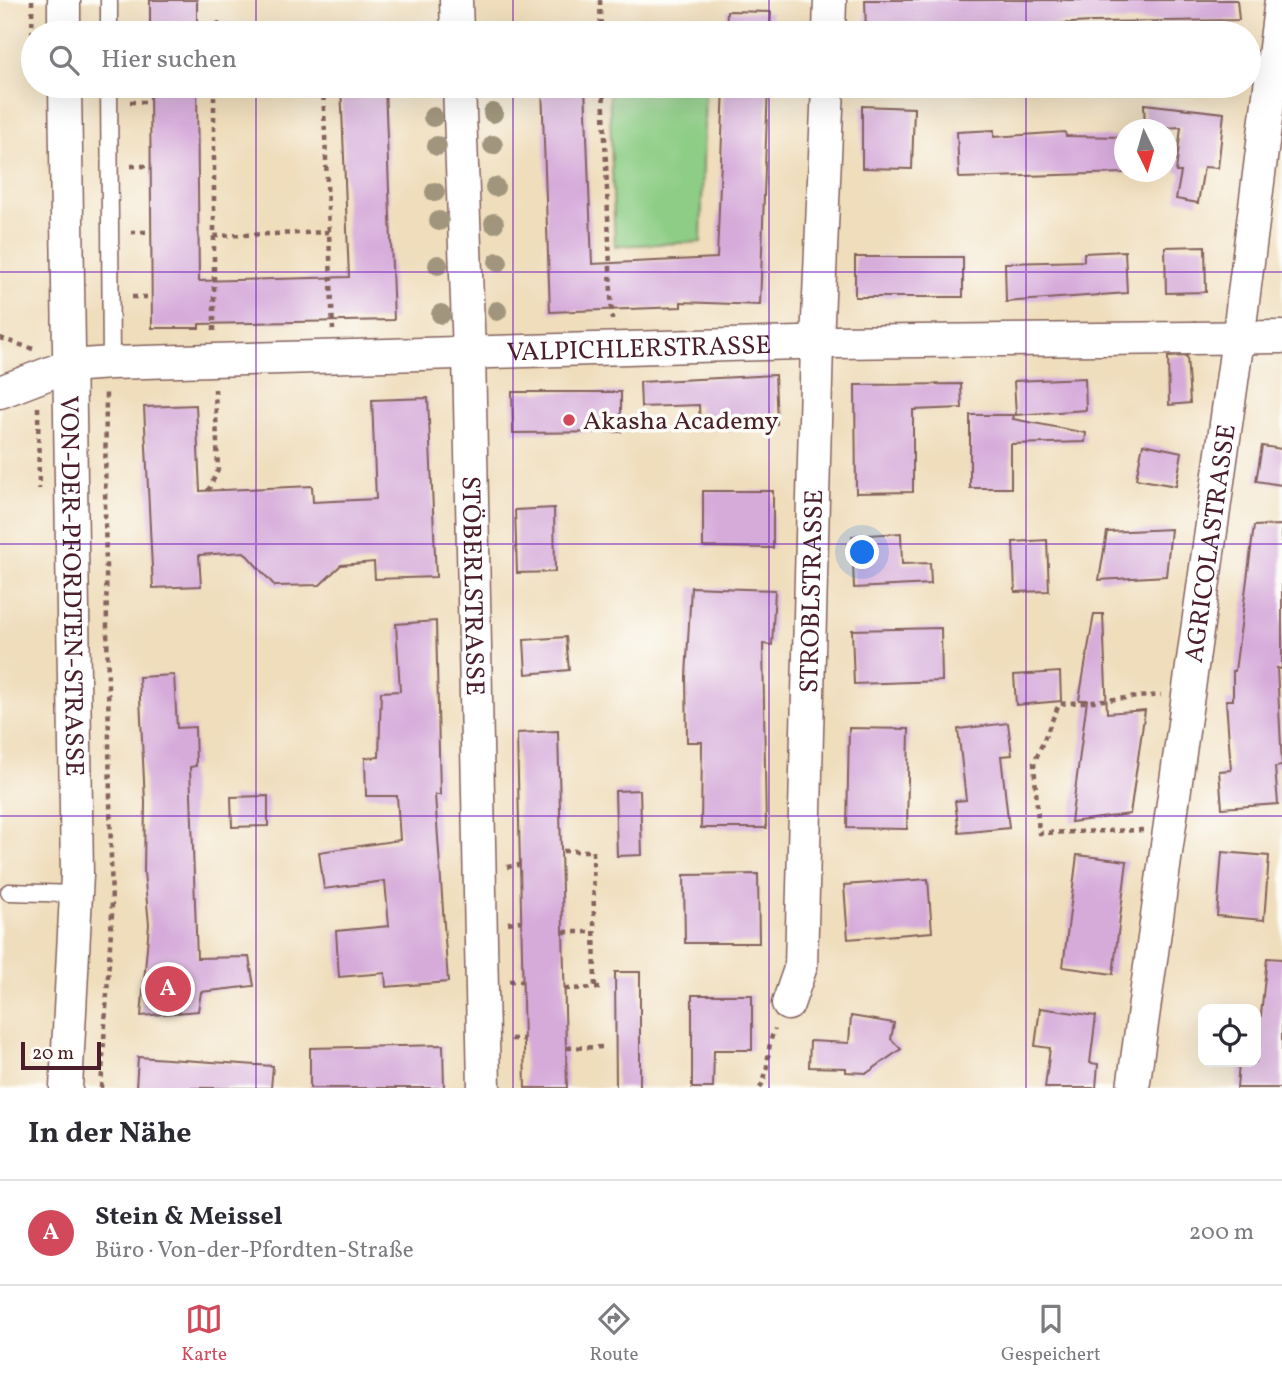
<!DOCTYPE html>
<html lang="de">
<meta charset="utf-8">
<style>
body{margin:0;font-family:Vollkorn,serif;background:#f7f7f7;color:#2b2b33}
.controls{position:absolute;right:21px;bottom:21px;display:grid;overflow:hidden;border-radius:14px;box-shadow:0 7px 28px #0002}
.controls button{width:63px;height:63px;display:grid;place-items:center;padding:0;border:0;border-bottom:2px solid #e1e1e2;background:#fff;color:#2b2b33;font:35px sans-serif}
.compass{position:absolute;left:1114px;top:119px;width:63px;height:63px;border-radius:50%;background:#fff;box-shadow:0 7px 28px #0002;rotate:175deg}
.scale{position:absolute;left:21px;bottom:18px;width:80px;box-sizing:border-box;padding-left:7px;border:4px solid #4a1f2b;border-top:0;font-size:19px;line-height:24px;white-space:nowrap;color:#4a1f2b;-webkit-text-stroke:5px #fdfcf7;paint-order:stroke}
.you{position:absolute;left:863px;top:553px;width:24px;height:24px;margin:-18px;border:5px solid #fff;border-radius:50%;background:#1a73e8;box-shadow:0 0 0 10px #1a73e833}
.badge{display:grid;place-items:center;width:46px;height:46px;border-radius:50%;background:#d1495b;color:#fff;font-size:23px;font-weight:700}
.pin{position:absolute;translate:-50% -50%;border:4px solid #fff;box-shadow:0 2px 7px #0006}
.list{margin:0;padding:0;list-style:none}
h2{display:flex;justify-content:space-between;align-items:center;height:91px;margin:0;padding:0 28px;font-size:30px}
h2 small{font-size:23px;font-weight:400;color:#7c7c81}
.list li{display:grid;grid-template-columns:46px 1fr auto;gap:21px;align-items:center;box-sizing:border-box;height:105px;padding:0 28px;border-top:2px solid #e1e1e2}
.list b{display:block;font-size:26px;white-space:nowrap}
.list p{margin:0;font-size:23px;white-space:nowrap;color:#7c7c81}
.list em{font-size:23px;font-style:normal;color:#7c7c81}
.icon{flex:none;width:38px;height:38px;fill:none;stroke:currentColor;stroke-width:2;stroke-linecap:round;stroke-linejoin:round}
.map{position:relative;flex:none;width:1282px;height:1088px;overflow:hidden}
.search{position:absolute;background:#fff;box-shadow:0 7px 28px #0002;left:21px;right:21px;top:21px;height:77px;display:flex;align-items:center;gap:18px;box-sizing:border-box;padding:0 24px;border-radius:38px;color:#7c7c81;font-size:26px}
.sheet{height:196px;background:#fff}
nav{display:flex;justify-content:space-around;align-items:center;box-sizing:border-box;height:98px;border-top:2px solid #e1e1e2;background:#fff;font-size:19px;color:#7c7c81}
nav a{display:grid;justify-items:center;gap:4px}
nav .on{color:#d1495b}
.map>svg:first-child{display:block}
</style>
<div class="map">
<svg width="1282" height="1088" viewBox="0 0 1282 1088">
<rect width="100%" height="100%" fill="#fdfcf7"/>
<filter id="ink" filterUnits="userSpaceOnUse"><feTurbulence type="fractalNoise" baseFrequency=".0143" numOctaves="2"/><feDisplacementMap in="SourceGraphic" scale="14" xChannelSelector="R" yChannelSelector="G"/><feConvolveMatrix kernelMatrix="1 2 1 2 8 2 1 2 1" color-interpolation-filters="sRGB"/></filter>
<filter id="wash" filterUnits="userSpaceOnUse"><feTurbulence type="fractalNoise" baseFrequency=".00686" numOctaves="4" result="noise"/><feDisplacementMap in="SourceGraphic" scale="28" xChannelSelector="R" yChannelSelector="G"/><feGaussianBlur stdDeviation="1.57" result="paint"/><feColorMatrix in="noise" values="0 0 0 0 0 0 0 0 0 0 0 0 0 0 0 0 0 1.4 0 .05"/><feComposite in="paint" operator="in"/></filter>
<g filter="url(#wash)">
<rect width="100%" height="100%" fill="#efddbb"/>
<path fill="#8dcd85" stroke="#6c7658" stroke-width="2" d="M609,86h96l-4,156 -86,4z"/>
<g id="blocks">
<path fill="#d6abda" d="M150,0h47v33h-47z
M865,0h372l2,20 -146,2 -227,11z
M727,11l44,1 -1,21h-44z
M150,86h47l2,195 150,-4 -8,-191h44l9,234 -195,4v4h-47z
M542,86h43l7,178 125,-6 7,-172h44l-8,219 -79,-3v5l-131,5z
M1144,104l80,9 -6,55 -14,-1 -6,36 -22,-4 5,-27h-5l5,-45 -36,2z
M862,106l52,2 -2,61 -50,-1z
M994,130v7l71,-5 1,4 58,1v36l-165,5 -2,-46z
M1205,246l1,46 -40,1 -1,-46z
M1125,251l2,42 -121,9 -1,-39 79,-2v-8z
M855,257h108v40h-108z
M1187,356l3,47 -21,2 -1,-48z
M775,375l2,49 -77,3 -1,-22 -58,2 -1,-25z
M1085,378l1,32 -70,5 -2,-34z
M961,384l1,24 -49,2v82l-57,1 -1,-108z
M512,392h109v40l-108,1z
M428,398l8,179 -61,2 -1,-17 -33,3 -21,20 -45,1 -31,-34 -45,3 2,31 -48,2 -9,-181 52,-2 4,86 112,-5 1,16 63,-3 -4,-99z
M970,415h44l-1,4 73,14 -1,9 -74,2v44h-41z
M1143,444l39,8 -6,34 -40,-7z
M1262,446l20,3v36l-26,-4z
M703,491h70v57l-70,-1z
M554,508l1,64 -38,1 -2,-63z
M1282,525v144l-5,-1 5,98 -7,1 3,37 -56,4 -3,-37 12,-1 -5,-70h7v-29h2l19,-145z
M1171,529l-5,47 -67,4 8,-48z
M901,533l1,31 28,-1 1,21 -77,4 -2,-52z
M1047,540l2,51 -34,1 -2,-50z
M691,587l84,3 -3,55 -9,-1 3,184h-65l1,-86h-15l-1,-65z
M1094,614h9l4,99 38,-3 -15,104 -59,8 16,-122h-8z
M436,621l4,174h-5l13,187 -62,5 -1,-14 -46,4 -3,-46 53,-5 -4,-45 -61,8 -5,-37 81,-12 -3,-44h-31l-1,-38 14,-1 2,-65 19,-1 -4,-67z
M941,628l1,53 -88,3 -2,-54z
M566,637l3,33 -43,4 -2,-34z
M1060,672l1,29 -45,4 -2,-30z
M174,675l3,53 18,-1 1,39 -6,1 7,191 52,-1 5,29 -53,6 -3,19 -57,5 8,-92 -5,-52 1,-70 -6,-125z
M1008,723l4,32 -11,1 8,72 -50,5 -4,-32 11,-1 -8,-71z
M849,728l60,1 -2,100 -60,-1z
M558,731l9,357h-42l-8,-355z
M640,790l2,65 -25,1 -2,-65z
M268,796v30l-36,1 -1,-30z
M1222,852l47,4 -5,64 -47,-4z
M1077,855l50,6 -14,113 -50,-7z
M758,874l1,69h-74l-1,-68z
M928,879l4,53 -84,7 -4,-54z
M1267,958l15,1v129h-45l2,-26h17z
M615,972h25v116h-24z
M692,995h60v55h-38l-1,38h-21z
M1040,1008l56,8 -6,47 8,1 -2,24h-51l5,-40 -15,-2z
M851,1016l43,7 -3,16 10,10 -34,24 -21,-1v-4l-37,-1 1,-26 39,2z
M443,1045l1,43h-134v-40z
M138,1057l135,9 -2,22h-135z"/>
</g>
</g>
<g filter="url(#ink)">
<use href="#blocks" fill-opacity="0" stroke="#84625d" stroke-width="2"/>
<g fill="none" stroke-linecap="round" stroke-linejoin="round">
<g stroke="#84625d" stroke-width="19">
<path id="lane" d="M109,0v33
M109,86l2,277
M9,892l67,2"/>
</g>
<g stroke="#84625d" stroke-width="35">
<g id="street">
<path d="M64,0v33"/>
<path d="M456,0l1,33"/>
<path d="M829,33l1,-33"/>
<path id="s1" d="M65,86l12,789 -11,213"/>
<path id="s2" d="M459,86l10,267 15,735"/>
<path id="s3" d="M0,392l68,-26 43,-3 724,-21 447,-5"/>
<path id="s4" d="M788,1004l13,-38 16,-623 11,-257"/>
<path id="s5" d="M1133,1088l108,-771 40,-317"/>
</g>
</g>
<path stroke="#84625d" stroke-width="4.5" stroke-dasharray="5 5" stroke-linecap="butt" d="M32,0l1,90
M600,0l1,33
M309,21v12
M213,33l6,-11
M214,86v247
M323,86l10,244
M603,86l9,234
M130,102h20
M131,166h20
M131,232h20
M214,236l116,-4
M132,297h20
M0,338l33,11
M38,407l1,82
M208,491l10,-21 -3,-81
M1143,830l-104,3 -5,-70 25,-59 102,-9
M563,851h30l2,137
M507,867l13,-2
M508,923l13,-2
M564,932h30
M509,981h14
M565,989l38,-1
M511,1039h13
M567,1048l37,-1
M101,1088l11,-174 -7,-402 1,-122
M760,1088c11,-19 5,-40 15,-59"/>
<use href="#lane" stroke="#fff" stroke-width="16"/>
<use href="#street" stroke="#fff" stroke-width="32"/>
</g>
<g fill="#a1967d">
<circle cx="493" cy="113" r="10"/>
<circle cx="433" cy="117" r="10"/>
<circle cx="493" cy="145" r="10"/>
<circle cx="437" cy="146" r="10"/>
<circle cx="495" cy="187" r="10"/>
<circle cx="435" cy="192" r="10"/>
<circle cx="439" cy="221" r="10"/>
<circle cx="494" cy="223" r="10"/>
<circle cx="498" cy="262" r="10"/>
<circle cx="438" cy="265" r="10"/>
<circle cx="497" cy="311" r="10"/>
<circle cx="441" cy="314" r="10"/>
</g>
</g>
<path fill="none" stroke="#7b2cbf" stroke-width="2" stroke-opacity="0.55" d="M256,0v33M513,0v33M769,0v33M1026,0v33M256,86v1002M513,86v1002M769,86v1002M1026,86v1002M0,272h1282M0,544h1282M0,816h1282"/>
<circle fill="#d1495b" stroke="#fdfcf7" stroke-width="2.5" cx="569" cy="420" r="7"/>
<g text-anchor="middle" stroke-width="7" stroke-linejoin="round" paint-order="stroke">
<g font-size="26" fill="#4a1f2b" stroke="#fdfcf7">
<text dy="9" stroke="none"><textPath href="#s3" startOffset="644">VALPICHLERSTRASSE</textPath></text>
<text dy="9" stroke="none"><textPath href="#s5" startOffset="550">AGRICOLASTRASSE</textPath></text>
<text dy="9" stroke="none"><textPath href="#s1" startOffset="500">VON-DER-PFORDTEN-STRASSE</textPath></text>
<text dy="9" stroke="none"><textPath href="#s2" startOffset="500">STÖBERLSTRASSE</textPath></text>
<text dy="9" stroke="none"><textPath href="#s4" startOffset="415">STROBLSTRASSE</textPath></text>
</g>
<g font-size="26" fill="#4a1f2b" stroke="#fdfcf7" text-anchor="start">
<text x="583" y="429">Akasha Academy</text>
</g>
</g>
</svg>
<div class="controls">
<button><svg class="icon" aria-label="locate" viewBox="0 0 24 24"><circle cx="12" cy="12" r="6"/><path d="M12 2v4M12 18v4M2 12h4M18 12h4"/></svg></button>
</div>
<svg class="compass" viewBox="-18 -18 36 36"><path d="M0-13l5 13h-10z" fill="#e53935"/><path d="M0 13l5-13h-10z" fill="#7c7c81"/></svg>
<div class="scale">20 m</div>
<div class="you"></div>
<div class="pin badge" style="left:168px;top:989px">A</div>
<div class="search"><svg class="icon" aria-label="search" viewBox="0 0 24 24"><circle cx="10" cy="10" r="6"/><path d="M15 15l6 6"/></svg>Hier suchen</div>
</div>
<section class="sheet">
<h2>In der Nähe<small></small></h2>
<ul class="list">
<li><span class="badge">A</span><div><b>Stein &amp; Meissel</b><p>Büro · Von-der-Pfordten-Straße</p></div><em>200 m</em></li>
</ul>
</section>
<nav>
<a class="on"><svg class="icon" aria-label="map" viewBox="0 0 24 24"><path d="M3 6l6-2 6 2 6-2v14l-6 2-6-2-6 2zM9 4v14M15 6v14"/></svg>Karte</a>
<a><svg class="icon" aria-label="directions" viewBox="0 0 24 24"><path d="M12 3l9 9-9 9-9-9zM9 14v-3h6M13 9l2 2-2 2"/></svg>Route</a>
<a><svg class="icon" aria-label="saved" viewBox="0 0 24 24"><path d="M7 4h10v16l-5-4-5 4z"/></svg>Gespeichert</a>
</nav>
